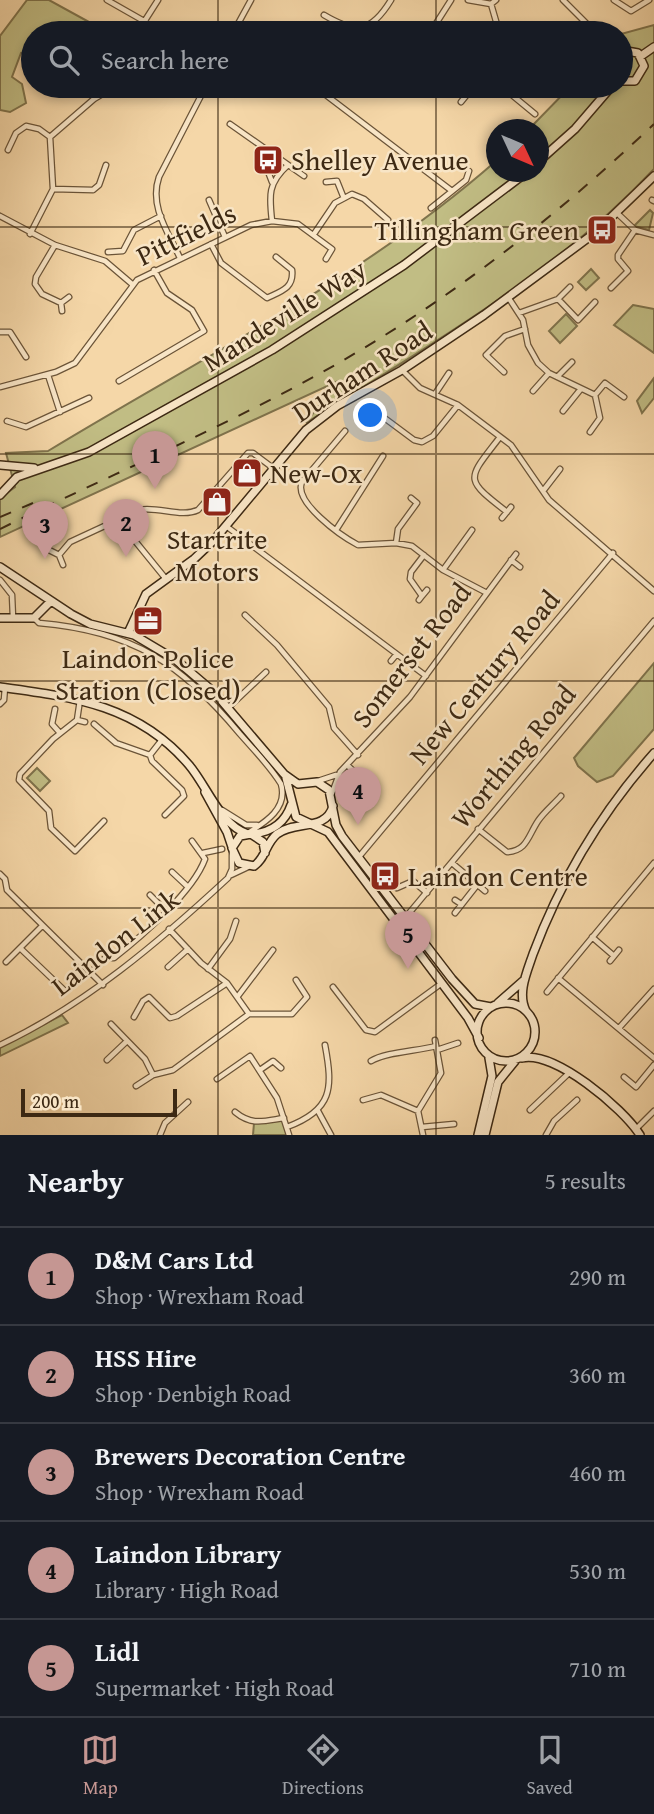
<!DOCTYPE html>
<meta charset="utf-8">
<style>
body{margin:0;font-family:"Gentium Book Plus",serif;background:#242831;color:#f1f3f6}
.compass{position:absolute;left:486px;top:119px;width:63px;height:63px;border-radius:50%;background:#171b24;box-shadow:0 4px 10px #0003;rotate:134deg}
.scale{position:absolute;left:21px;bottom:18px;width:156px;box-sizing:border-box;padding-left:7px;border:4px solid #3d2913;border-top:0;font-size:19px;line-height:24px;white-space:nowrap;color:#3d2913;-webkit-text-stroke:5px #f8e5c6;paint-order:stroke}
.you{position:absolute;left:371px;top:416px;width:24px;height:24px;margin:-18px;border:5px solid #fff;border-radius:50%;background:#1a73e8;box-shadow:0 0 0 10px #1a73e833}
.badge{display:grid;place-items:center;width:46px;height:46px;border-radius:50%;background:#c59692;color:#111;font-size:23px;font-weight:700}
.pin{position:absolute;translate:-50% -58px;filter:drop-shadow(0 2px 4px #0008)}
.pin::after{content:'';position:absolute;top:37px;width:24px;height:21px;background:inherit;clip-path:polygon(0 0,100% 0,50% 100%)}
.list{margin:0;padding:0;list-style:none}
h2{display:flex;justify-content:space-between;align-items:center;height:91px;margin:0;padding:0 28px;font-size:30px}
h2 small{font-size:23px;font-weight:400;color:#9ea1a6}
.list li{display:grid;grid-template-columns:46px 1fr auto;gap:21px;align-items:center;box-sizing:border-box;height:98px;padding:0 28px;border-top:2px solid #363941}
.list b{display:block;font-size:26px;white-space:nowrap}
.list p{margin:0;font-size:23px;white-space:nowrap;color:#9ea1a6}
.list em{font-size:23px;font-style:normal;color:#9ea1a6}
.icon{flex:none;width:38px;height:38px;fill:none;stroke:currentColor;stroke-width:2;stroke-linecap:round;stroke-linejoin:round}
.map{position:relative;flex:none;width:654px;height:1135px;overflow:hidden}
.search{position:absolute;background:#171b24;box-shadow:0 4px 10px #0003;left:21px;right:21px;top:21px;height:77px;display:flex;align-items:center;gap:18px;box-sizing:border-box;padding:0 24px;border-radius:38px;color:#9ea1a6;font-size:26px}
.sheet{height:581px;background:#171b24}
nav{display:flex;justify-content:space-around;align-items:center;box-sizing:border-box;height:98px;border-top:2px solid #363941;background:#171b24;font-size:19px;color:#9ea1a6}
nav a{display:grid;justify-items:center;gap:4px}
nav .on{color:#c59692}
.map>svg:first-child{display:block}
</style>
<div class="map">
<svg width="654" height="1135" viewBox="0 0 654 1135">
<rect width="100%" height="100%" fill="#f5d7a8"/>
<filter id="stains"><feTurbulence type="fractalNoise" baseFrequency=".00286" numOctaves="4"/><feColorMatrix values="0 0 0 0 .2 0 0 0 0 .09 0 0 0 0 .02 0 0 0 .5 -.17"/></filter>
<radialGradient id="worn" r=".72"><stop offset=".6" stop-color="#630" stop-opacity="0"/><stop offset="1" stop-color="#630" stop-opacity=".3"/></radialGradient>
<path fill="#c1bd84" stroke="#7f734c" stroke-width="2" d="M27,0h22l60,33h-76v24l-12,-4 -9,24 10,7 4,19 -16,9 -10,-2v-74z
M654,25v144c-99,106 -227,177 -348,254l30,-41 -336,155v-39l15,-11 -9,-34 42,-2c151,-92 315,-173 448,-290v11h42v-42l-9,-1 42,-43h50v-52z
M650,210l3,3 -4,17 -15,-4z
M591,269l8,9 -13,12 -8,-8z
M633,305l21,4v44l-40,-28z
M566,314l11,12 -17,17 -11,-12z
M654,378v20l-12,15 -5,-12z
M654,663v66l-41,47 -16,6 -19,-16 -4,-8z
M37,768l13,13 -10,10 -13,-13z
M62,1015l6,8 -68,33v-9z
M284,1118l5,17h-36l1,-12z"/>
<g fill="none" stroke-linecap="round" stroke-linejoin="round">
<g stroke="#6b5438" stroke-width="7">
<path id="street" d="M107,0l58,33
M468,0l23,4 5,-4
M563,0l33,33
M614,0l17,11 18,-11
M491,4l7,24 5,5
M324,15c32,19 47,18 67,-15
M144,22l14,-22
M233,33l18,-33
M430,33l21,-33
M314,86l138,105
M501,86l34,28
M461,102l13,-16
M230,124l74,52
M8,150l8,-17 10,-7 13,3 11,8
M272,153l-5,16 5,13
M326,182l11,-1 6,15
M53,189l40,1 6,-5 7,-20
M209,200l16,37
M652,200l2,1
M431,208l35,-28 3,-9
M617,213l18,17 19,5
M0,216l55,29 50,16 27,23
M272,221c-3,-26 -4,-38 16,-56
M30,234l23,-45 -3,-52 44,-38 22,-13
M314,234l21,-31 17,-9 12,5 24,21
M211,244l10,19 46,35c15,-7 27,-10 25,-28l-16,-13
M55,245l-19,32 -1,7 7,10 19,9
M108,252l15,-1 11,-21 27,-14
M180,258c-12,-26 -31,-52 -21,-81l47,-91
M611,288l17,-17 -10,-12v-4l17,-25
M508,297l15,23 5,25 10,18 11,10 46,22 10,-12 19,14
M558,299l20,21 17,-18
M62,311l-1,-8 8,-6
M519,313l39,-14 12,-12
M0,332h10l16,25
M402,370l18,18 38,17 53,40 38,55 105,91
M504,372l-18,-17 19,-19 20,-7
M48,375l12,37
M558,376l14,-14
M119,381l85,-50 -12,-21 -25,-17 -13,-23
M0,387l56,-15 19,-9 62,-83 114,-55 21,-4 26,3 34,25 -6,10
M533,391l16,-18
M435,394l14,-21
M371,408l43,32 8,2 11,-6 25,-31
M563,411l17,-21
M7,421l19,6 63,-29
M345,431l-43,51c-9,20 39,54 56,63l38,-2 16,3 31,24 44,23
M590,432l10,-14 -5,-23
M500,437c-33,43 -37,41 7,75
M543,491l17,-22
M502,518l9,-11
M118,520l48,59
M226,526l200,150
M336,530l47,-74
M396,543l2,-14 19,-26 -6,-5
M49,550l10,5 11,-13 69,-32c19,-4 42,8 59,0l50,-57h5l20,15
M59,555l4,10
M511,560l9,7
M443,570l29,-40
M0,580l12,15 1,23
M422,596l5,-6
M419,600l3,-4 -12,-17 1,-7 13,-17
M245,615l32,30 52,62 5,21 24,27
M34,618l5,5c94,8 142,40 201,111 14,16 30,32 41,50 7,24 -15,38 -33,49
M391,661l5,-6
M80,700l-3,20 -24,19 -33,35 -1,6 30,31 2,17 24,23 29,-30
M0,704l4,-4 1,-13
M228,708l38,-36
M55,709l-3,15 8,9
M77,720l8,2
M94,724l22,19 34,12 2,6 30,29 2,6 -19,19
M150,755l11,-14
M347,765l24,22
M315,782l21,-7
M332,793l8,-21 70,-75 106,-143
M222,810l24,15h11
M478,829l29,23c20,-1 21,-16 31,-31 6,-9 16,-17 23,-25
M203,853l19,-4
M358,858l255,-305
M452,863l33,28
M172,872l16,15
M0,874l5,5 2,11 96,95
M231,875l17,-8
M397,888l16,-7 14,12
M150,895l15,15
M455,900l6,4
M455,913l22,-28
M405,918l249,-297
M169,929l32,34 26,20 22,31h43l15,-17 -11,-17
M592,937l22,19
M20,948l45,43
M610,961l9,-11
M6,962l36,-36
M168,967l20,-18
M208,969l22,-30 6,-18
M90,973l15,-15h9c28,-22 79,-66 91,-99l-13,-18
M558,978l96,80
M333,987l33,43 9,2 67,-49
M547,992l107,-129
M238,996l35,-46
M134,1017l9,-16 6,-4 21,21 7,-2 50,-33
M111,1024l34,35 8,16 20,-5 76,-56
M619,1028l35,-39
M0,1045c85,-40 159,-103 228,-167l4,-9v-17
M437,1050l21,-7
M107,1060l19,-18
M371,1061c14,-9 47,-10 65,-15
M260,1070l13,-9 8,7
M624,1077l12,10 18,-22
M217,1079l33,-23 27,42 12,37
M136,1086l17,-11
M363,1100l18,-5 37,16 5,24
M530,1110l39,-37
M318,1111l13,24
M418,1111l23,-38 -6,-33
M235,1112c17,14 29,9 49,6
M287,1127c46,-17 46,-39 38,-82
M422,1127l32,-3
M636,1129l18,-18
M160,1135l5,-12 23,-21
M546,1135l8,-14 23,-21"/>
</g>
<g stroke="#3d2913" stroke-width="10">
<path id="secondary" d="M621,50l17,3 6,13 -9,15h-14
M641,56l13,-9
M538,162l37,-33 37,-43
M0,465l34,3
M0,495l17,-18 72,-25 183,-102 132,-85 123,-93
M0,567l71,47 19,10 44,11 42,25 39,33 69,81 14,10 19,-2 12,8 7,35 6,11 110,143 23,25 16,3
M0,618h34l16,-16
M128,633l18,-39 48,-35 20,-19 92,-110 31,-24 65,-36 82,-55 112,-83 58,-56
M0,687c73,10 138,18 189,78 18,21 31,60 59,69
M286,778l10,39 32,15 140,186 11,20
M205,792l22,40 5,15
M253,834c18,-2 32,-11 38,-29
M265,853l-2,-11 -12,-8 -11,2 -8,12 7,15 15,3c12,-8 11,-22 23,-32 18,-14 49,-2 56,-28
M498,1003l25,-22
M477 1032a29 29 0 1 1 58 0a29 29 0 1 1-58 0Z
M526,1011c-9,-18 1,-39 7,-57 28,-75 68,-141 121,-201
M522,1058c32,-8 101,50 118,77
M478,1135l14,-59 -3,-18
M485,1135l13,-53 17,-21"/>
</g>
<use href="#street" stroke="#f8e5c6" stroke-width="4.5"/>
<use href="#secondary" stroke="#f8e5c6" stroke-width="7"/>
<path stroke="#3d2913" stroke-width="2" stroke-dasharray="12 12" stroke-linecap="butt" d="M0,517l33,-14
M0,529c114,-56 232,-105 342,-168 114,-66 217,-147 312,-237"/>
</g>
<path fill="none" stroke="#3d2913" stroke-width="2" stroke-opacity="0.55" d="M218,0v33M436,0v33M218,86v1049M436,86v1049M0,227h654M0,454h654M0,681h654M0,908h654"/>
<defs>
<g id="bus-square" transform="scale(1.575)"><rect x="-9" y="-9" width="18" height="18" rx="4" fill="#8f2418" stroke="#f8e5c6"/><path d="M-5-6H5V4H4V6H2V4H-2V6H-4V4H-5ZM-3.5-4V0h7V-4ZM-3.5 1.2v1.5H-2V1.2ZM2 1.2v1.5H3.5V1.2Z" fill="#fff"/></g>
<g id="shop-square" transform="scale(1.575)"><rect x="-9" y="-9" width="18" height="18" rx="4" fill="#8f2418" stroke="#f8e5c6"/><path d="M-5-2.5h2.3a2.7 3.5 0 0 1 5.4 0H5L5.5 6h-11ZM-1.5-2.5h3a1.5 2.3 0 0 0-3 0Z" fill="#fff"/></g>
<g id="office-square" transform="scale(1.575)"><rect x="-9" y="-9" width="18" height="18" rx="4" fill="#8f2418" stroke="#f8e5c6"/><path d="M-6-3h4V-5.5h4V-3h4V5H-6ZM-1-4.5V-3h2v-1.5ZM-6 0V1H6V0Z" fill="#fff"/></g>
</defs>
<g fill-rule="evenodd">
<use href="#bus-square" x="268" y="160"/>
<use href="#bus-square" x="602" y="230"/>
<use href="#shop-square" x="247" y="473"/>
<use href="#shop-square" x="217" y="502"/>
<use href="#office-square" x="148" y="621"/>
<use href="#bus-square" x="385" y="876"/>
</g>
<g text-anchor="middle" stroke-width="5" stroke-linejoin="round" paint-order="stroke">
<g font-size="28" fill="#3d2913" stroke="#f8e5c6" text-anchor="start">
<text x="291" y="170">Shelley Avenue</text>
<text x="579" y="240" text-anchor="end">Tillingham Green</text>
<text x="270" y="483">New-Ox</text>
<text x="217" y="549" text-anchor="middle">Startrite<tspan x="217" dy="32">Motors</tspan></text>
<text x="148" y="668" text-anchor="middle">Laindon Police<tspan x="148" dy="32">Station (Closed)</tspan></text>
<text x="408" y="886">Laindon Centre</text>
</g>
<g font-size="28" fill="#3d2913" stroke="#f8e5c6">
<text transform="translate(186 234) rotate(-26)" y="10">Pittfields</text>
<text transform="translate(284 315) rotate(-32)" y="10">Mandeville Way</text>
<text transform="translate(362 371) rotate(-33)" y="10">Durham Road</text>
<text transform="translate(411 655) rotate(-52)" y="10">Somerset Road</text>
<text transform="translate(484 677) rotate(-50)" y="10">New Century Road</text>
<text transform="translate(513 756) rotate(-50)" y="10">Worthing Road</text>
<text transform="translate(115 942) rotate(-38)" y="10">Laindon Link</text>
</g>
</g>
<rect width="100%" height="100%" filter="url(#stains)"/>
<rect width="100%" height="100%" fill="url(#worn)"/>
</svg>
<svg class="compass" viewBox="-18 -18 36 36"><path d="M0-13l5 13h-10z" fill="#e53935"/><path d="M0 13l5-13h-10z" fill="#9ea1a6"/></svg>
<div class="scale">200 m</div>
<div class="you"></div>
<div class="pin badge" style="left:155px;top:489px">1</div>
<div class="pin badge" style="left:126px;top:557px">2</div>
<div class="pin badge" style="left:45px;top:559px">3</div>
<div class="pin badge" style="left:358px;top:825px">4</div>
<div class="pin badge" style="left:408px;top:969px">5</div>
<div class="search"><svg class="icon" aria-label="search" viewBox="0 0 24 24"><circle cx="10" cy="10" r="6"/><path d="M15 15l6 6"/></svg>Search here</div>
</div>
<section class="sheet">
<h2>Nearby<small>5 results</small></h2>
<ul class="list">
<li><span class="badge">1</span><div><b>D&amp;M Cars Ltd</b><p>Shop · Wrexham Road</p></div><em>290 m</em></li>
<li><span class="badge">2</span><div><b>HSS Hire</b><p>Shop · Denbigh Road</p></div><em>360 m</em></li>
<li><span class="badge">3</span><div><b>Brewers Decoration Centre</b><p>Shop · Wrexham Road</p></div><em>460 m</em></li>
<li><span class="badge">4</span><div><b>Laindon Library</b><p>Library · High Road</p></div><em>530 m</em></li>
<li><span class="badge">5</span><div><b>Lidl</b><p>Supermarket · High Road</p></div><em>710 m</em></li>
</ul>
</section>
<nav>
<a class="on"><svg class="icon" aria-label="map" viewBox="0 0 24 24"><path d="M3 6l6-2 6 2 6-2v14l-6 2-6-2-6 2zM9 4v14M15 6v14"/></svg>Map</a>
<a><svg class="icon" aria-label="directions" viewBox="0 0 24 24"><path d="M12 3l9 9-9 9-9-9zM9 14v-3h6M13 9l2 2-2 2"/></svg>Directions</a>
<a><svg class="icon" aria-label="saved" viewBox="0 0 24 24"><path d="M7 4h10v16l-5-4-5 4z"/></svg>Saved</a>
</nav>
